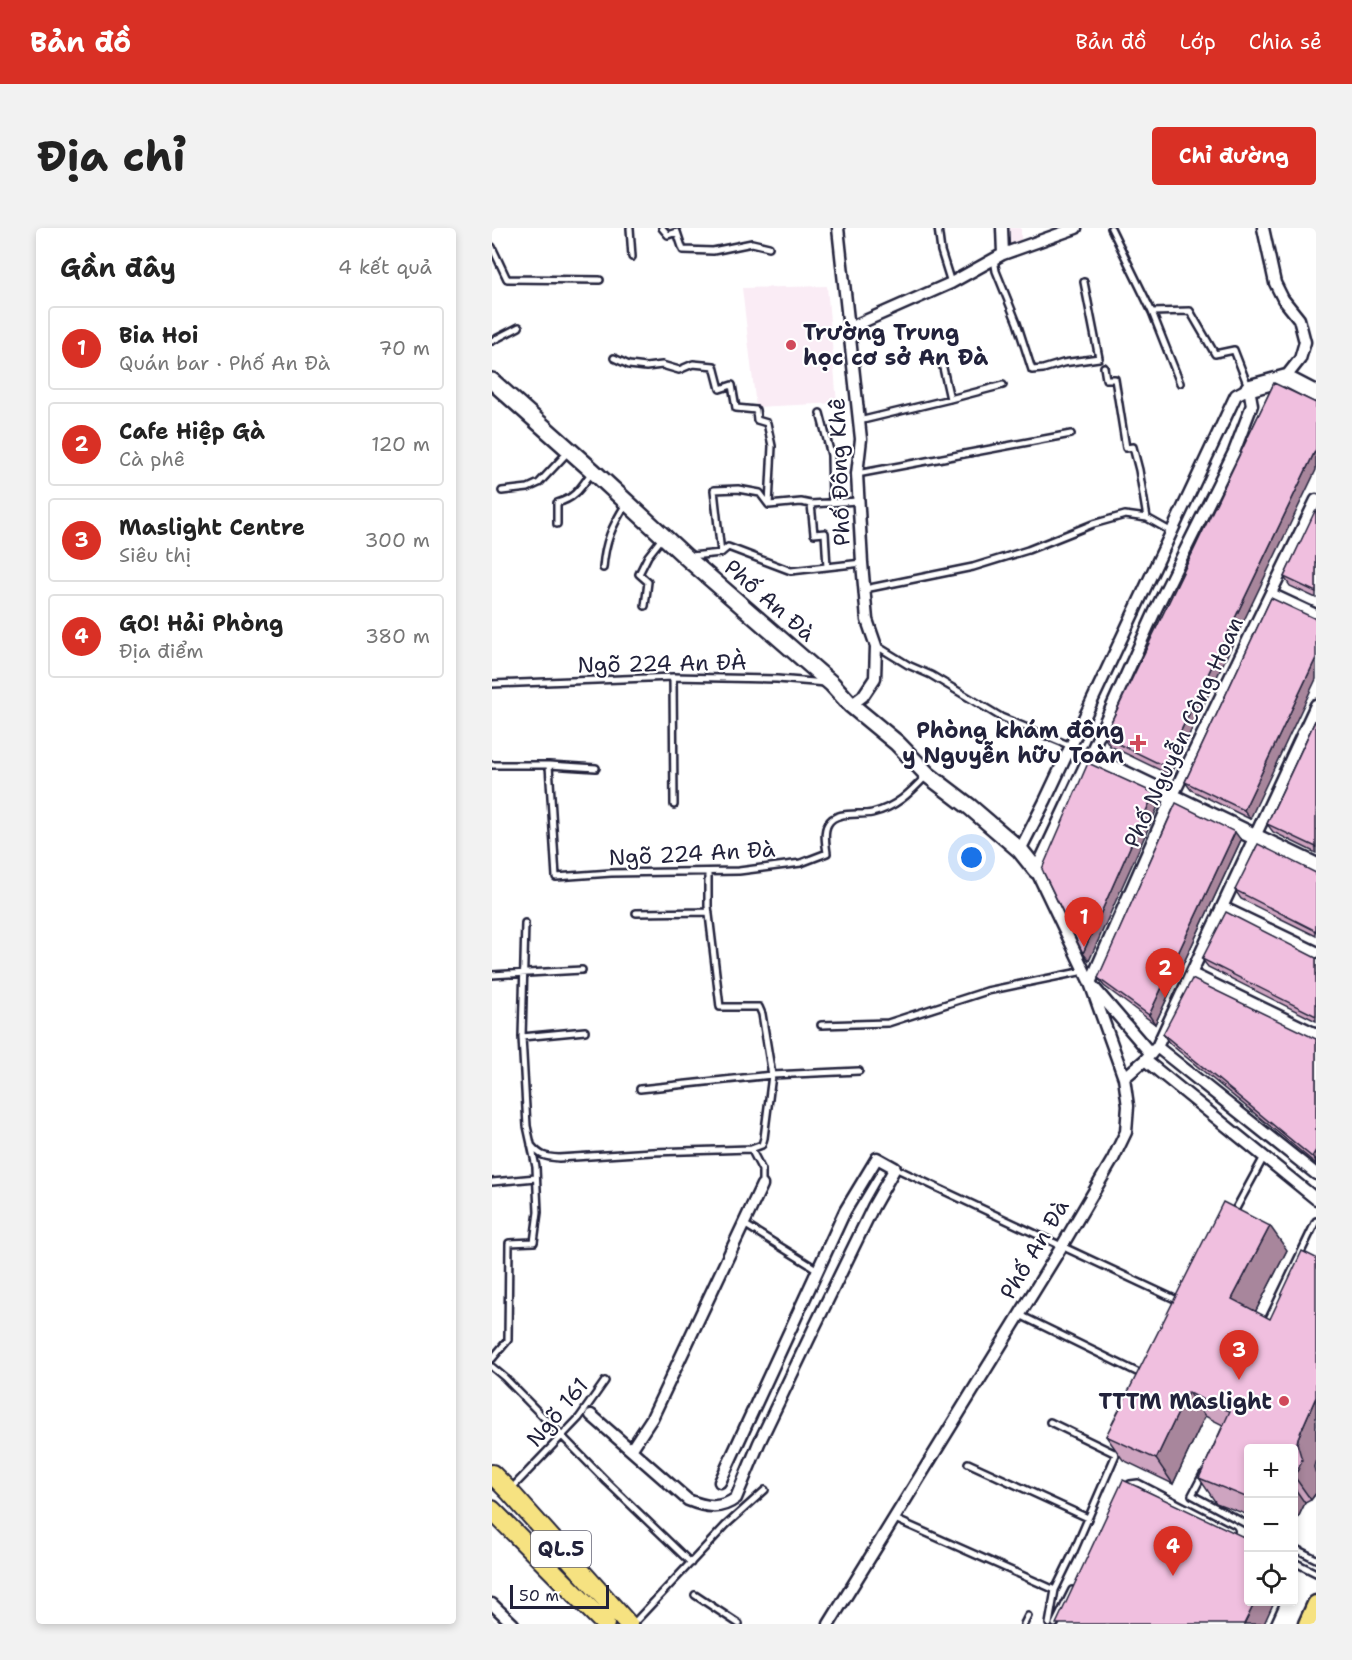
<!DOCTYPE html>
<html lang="vi">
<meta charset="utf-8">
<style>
body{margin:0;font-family:"Shantell Sans",sans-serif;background:#f2f2f2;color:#222}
.controls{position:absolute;right:18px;bottom:18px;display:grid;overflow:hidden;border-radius:6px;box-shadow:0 3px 9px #0003}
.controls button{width:54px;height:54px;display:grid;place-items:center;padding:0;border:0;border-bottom:2px solid #e0e0e0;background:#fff;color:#222;font:30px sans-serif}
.scale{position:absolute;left:18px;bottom:15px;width:99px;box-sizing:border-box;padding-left:6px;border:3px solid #22223b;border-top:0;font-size:16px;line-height:21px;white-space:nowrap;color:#22223b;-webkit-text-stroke:4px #fff;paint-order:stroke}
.you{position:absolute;left:480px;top:630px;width:21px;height:21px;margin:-15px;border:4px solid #fff;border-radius:50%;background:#1a73e8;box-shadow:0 0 0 9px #1a73e833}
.badge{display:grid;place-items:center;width:39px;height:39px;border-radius:50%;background:#d93025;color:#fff;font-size:20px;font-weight:700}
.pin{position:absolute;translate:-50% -50px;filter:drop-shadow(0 2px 3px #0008)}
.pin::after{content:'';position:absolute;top:32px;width:21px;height:18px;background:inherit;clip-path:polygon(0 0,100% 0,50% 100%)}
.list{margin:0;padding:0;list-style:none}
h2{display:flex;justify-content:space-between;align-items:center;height:78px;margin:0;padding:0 24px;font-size:26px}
h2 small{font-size:20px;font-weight:400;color:#767676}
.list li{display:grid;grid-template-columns:39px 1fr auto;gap:18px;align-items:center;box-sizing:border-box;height:84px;margin:0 12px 12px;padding:0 12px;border:2px solid #e0e0e0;border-radius:6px}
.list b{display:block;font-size:22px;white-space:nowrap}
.list p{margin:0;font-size:20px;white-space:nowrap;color:#767676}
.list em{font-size:20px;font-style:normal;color:#767676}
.icon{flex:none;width:33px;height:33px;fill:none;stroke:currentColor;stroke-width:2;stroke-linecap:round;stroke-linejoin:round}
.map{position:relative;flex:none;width:824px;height:1396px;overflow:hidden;border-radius:6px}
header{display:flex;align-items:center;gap:36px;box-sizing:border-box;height:84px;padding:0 30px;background:#d93025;color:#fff}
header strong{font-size:28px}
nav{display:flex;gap:33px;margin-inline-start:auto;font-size:21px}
.intro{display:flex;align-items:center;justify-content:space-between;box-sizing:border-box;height:144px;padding:0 36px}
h1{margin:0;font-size:42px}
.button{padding:15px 27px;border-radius:6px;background:#d93025;color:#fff;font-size:21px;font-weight:700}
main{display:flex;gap:36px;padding:0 36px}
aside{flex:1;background:#fff;border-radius:6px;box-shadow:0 3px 9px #0003}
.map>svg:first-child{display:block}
</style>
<header>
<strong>Bản đồ</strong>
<nav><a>Bản đồ</a><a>Lớp</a><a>Chia sẻ</a></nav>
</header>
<div class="intro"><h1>Địa chỉ</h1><a class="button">Chỉ đường</a></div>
<main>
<aside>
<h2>Gần đây<small>4 kết quả</small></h2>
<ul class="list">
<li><span class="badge">1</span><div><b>Bia Hoi</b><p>Quán bar · Phố An Đà</p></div><em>70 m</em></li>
<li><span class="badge">2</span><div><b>Cafe Hiệp Gà</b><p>Cà phê</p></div><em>120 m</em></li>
<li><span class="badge">3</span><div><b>Maslight Centre</b><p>Siêu thị</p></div><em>300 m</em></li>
<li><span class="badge">4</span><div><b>GO! Hải Phòng</b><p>Địa điểm</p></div><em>380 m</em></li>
</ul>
</aside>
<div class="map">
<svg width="824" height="1396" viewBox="0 0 824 1396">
<rect width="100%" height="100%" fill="#fff"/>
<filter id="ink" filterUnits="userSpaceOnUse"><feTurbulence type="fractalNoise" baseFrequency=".0167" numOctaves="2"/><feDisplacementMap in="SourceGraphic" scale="12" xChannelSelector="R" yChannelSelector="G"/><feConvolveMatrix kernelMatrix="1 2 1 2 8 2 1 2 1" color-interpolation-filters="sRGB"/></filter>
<g filter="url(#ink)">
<path fill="#faecf5" d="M515,0h14v17l-14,3z
M335,58l10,117 -81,4 -14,-119z"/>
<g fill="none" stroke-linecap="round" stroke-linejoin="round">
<g stroke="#22223b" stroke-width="10">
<path id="lane" d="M138,0l2,29
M170,0l6,7 9,-3 6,18 30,1 39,-8 17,4
M446,0l3,23 10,32
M619,0l41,84 28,71
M0,19l15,32 93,1
M502,31l2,12 21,52 15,47 11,-1 20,-6 36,-5 -15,-76
M660,84l38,-1 25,43 19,-4 14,36
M0,113l27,-14
M122,130l15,7 17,2 16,-2 17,5 14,-6 21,2 6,23 12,-4 4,23 20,2 1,10 10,3 5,23 -3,59
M449,131l9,40
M612,139l2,12h9l11,69 7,-1 6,23 8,48
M328,185l11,42 1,48
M367,193l91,-22 53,-14
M365,246l214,-40
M10,263l26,-3 11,-5 30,-32
M319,276l3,30 11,-1 2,34
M65,296v-21c19,-5 24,-16 35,-31
M229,325l-7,-63 24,-1 22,4 9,12 32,-3 10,2 47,-3
M199,328l30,-3 7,-6 63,24 71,-8
M111,340c2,-26 9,-42 23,-64
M373,361l108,-22 55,-17 65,-26 32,-9 22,3 25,14
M153,378l3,-24 -9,-8 9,-18 15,-19
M385,418l31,19 23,10 70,42 70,29
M181,449l1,128
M0,456l181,-7 104,2 49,4
M0,537h57l47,3
M57,537l7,112 55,-4 128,-2 62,-8 26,-10c-1,-8 -4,-21 1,-29 8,-14 31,-8 44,-11 24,-6 38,-20 54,-37
M144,685l73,-1
M0,747l90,-5
M329,797l67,-2 99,-32 97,-20
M30,809l63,-6
M148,861l132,-14 87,-4
M39,917c9,11 14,12 28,13l93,-6 99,-3 11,-4 2,-7 8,-63 -10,-61 -3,-7h-39l-12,-101v-34
M259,921l11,21v15
M403,940l284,133
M0,954l44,-4
M741,986l31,-57
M252,996l74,46
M528,1087l123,60
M774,1097l50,-104
M0,1131l16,-19 1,-97 25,-1 4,-30 -2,-45 -9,-41 -5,-89 3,-114
M0,1139l12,10 103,105 84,81
M558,1194l66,32
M476,1235l120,55
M711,1246l-11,21 56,30
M635,1259l3,-3 8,-1 93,48
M18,1262l69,-72 26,-37
M403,1291l160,71 19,-39 46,-106
M802,1320l22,11
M802,1334l22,11
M203,1367l44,29
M141,1396l93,-99 39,-35
M532,1396l4,-8
M557,1396l6,-34
M563,1396l17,-34
M774,1396l10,-22"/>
</g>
<g stroke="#22223b" stroke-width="15">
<path id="street" d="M346,0l23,211 -4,35 5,89 5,57 9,26 -1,32 -12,18 -12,9
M510,0l1,26
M771,0l12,55 8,16 16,20 6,23 -5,17 -15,19
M357,100l102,-45 52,-29 73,-26
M779,366l45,21
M730,679l94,45
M700,746l124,60
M665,819l159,127
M659,826l-61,-71 82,-186 144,-297
M653,832l171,139
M632,850l21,-18 12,-13 159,-342
M99,1187l97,85c17,7 33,10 48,-2l23,-55 56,-117 58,-119 22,-39 -18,-10 -32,53 -125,271
M139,1222l21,-32 110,-233
M0,1376l21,20
M337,1396l233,-378 51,-87 13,-27 2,-26 -4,-28 -34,-95 -54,-113 53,-113 67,-148 78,-157 18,-47 -3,-17 -13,7 -191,406 -25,49"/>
</g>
<g stroke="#22223b" stroke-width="20">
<path id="secondary" d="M0,153l101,90 93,86 146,127 19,21 46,38 31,32 42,32 50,43 16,20
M757,160l36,-10 31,16
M597,529l227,109"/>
</g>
<g stroke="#22223b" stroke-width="21">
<path id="primary" d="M815,1396l9,-20"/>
</g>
<g stroke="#22223b" stroke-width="22">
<path id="highway" d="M0,1246l17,17 119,133
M0,1282l113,114"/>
</g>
<use href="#lane" stroke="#fff" stroke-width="5"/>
<use href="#street" stroke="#fff" stroke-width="10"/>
<use href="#secondary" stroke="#fff" stroke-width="15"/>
<use href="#primary" stroke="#f6e281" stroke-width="16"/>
<use href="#highway" stroke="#f6e281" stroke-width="18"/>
</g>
<path fill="#cea4c0" stroke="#22223b" stroke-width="1.5" d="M782,155l-104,392 -60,-29 -6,-9z
M824,283v87l-26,-12 -6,-9z
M779,370l-21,221 -59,-29 -6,-8z
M824,491v134l-43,-21 -6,-8z
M749,612l-86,184 -51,-38 -6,-8z
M824,645v63l-75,-37 -6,-9z
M824,730v63l-108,-54 -6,-8z
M671,806l153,5v125l-147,-121z
M795,1022l-32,62 60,150 -1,5 1,28 -4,5 -6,3 -12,25v-79h-45v66l-32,-12 -17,-25 24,-53 -18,-9 -32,68 -50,-24 -17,-24z"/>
<path fill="#a8869c" stroke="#22223b" stroke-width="1.5" d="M824,221v21l-146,305 -6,-9z
M824,430v21l-66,140 -6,-9z
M662,565l6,9 -71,159 -6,-8z
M743,604l6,8 -86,184 -6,-9z
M824,922v12l-4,-5z
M778,998l17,24 -38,74 -17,-25z
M696,1164l17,24 -32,68 -17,-25z
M824,1169v62l-2,8 2,7v19l-5,7 -17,-24 4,-38z
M801,1258l12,17 -12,25z
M763,1374h19l-10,22h-20z"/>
<path fill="#f0bfdf" stroke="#22223b" stroke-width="1.5" d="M782,155l42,20v46l-152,317 -60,-29z
M823,283h1v81l-32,-15z
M779,370l45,21v39l-72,152 -59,-28z
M824,491v128l-49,-23z
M596,535l66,30 -71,160 -41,-84z
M684,575l59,29 -86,183 -51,-37z
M766,616l58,29v58l-81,-41z
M734,684l90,46v58l-114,-57z
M700,751l124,60v111l-4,7 -149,-123z
M731,974l47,24 -38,73 38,20 32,-68 14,7v139l-18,41 -1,5 5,17 -4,10 -5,6v-27h-45v49l-49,-20 31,-67 -21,-8 -21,-11 -32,67 -50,-23z
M631,1252l125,59v63h7l-11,22h-188z"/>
</g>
<g fill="#d1495b" stroke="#fff" stroke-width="2">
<circle cx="299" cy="117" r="6"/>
<path d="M643 506h6v6h6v6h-6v6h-6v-6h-6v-6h6z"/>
<circle cx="792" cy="1173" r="6"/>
</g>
<g text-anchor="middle" stroke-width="4.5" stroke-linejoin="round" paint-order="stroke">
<rect fill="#fff" stroke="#646476" stroke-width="1.5" x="39" y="1303" width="60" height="36" rx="4.5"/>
<g font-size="21" font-weight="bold" fill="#22223b">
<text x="69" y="1328">QL.5</text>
</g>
<g font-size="22" font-weight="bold" fill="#22223b" stroke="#fff" text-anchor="end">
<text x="311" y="112" text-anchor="start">Trường Trung<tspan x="311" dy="25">học cơ sở An Đà</tspan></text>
<text x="632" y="510">Phòng khám đông<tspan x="632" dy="25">y Nguyễn hữu Toàn</tspan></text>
<text x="780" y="1181">TTTM Maslight</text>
</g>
<g font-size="22" fill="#22223b" stroke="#fff">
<text transform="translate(347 244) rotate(-92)" y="8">Phố Đông Khê</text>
<text transform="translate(278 372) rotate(41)" y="8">Phố An Đà</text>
<text transform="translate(170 435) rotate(-1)" y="8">Ngõ 224 An ĐÀ</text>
<text transform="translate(691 504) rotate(-65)" y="8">Phố Nguyễn Công Hoan</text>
<text transform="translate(200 625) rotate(-3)" y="8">Ngõ 224 An Đà</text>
<text transform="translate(542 1021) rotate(-59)" y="8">Phố An Đà</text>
<text transform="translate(65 1184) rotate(-50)" y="8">Ngõ 161</text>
</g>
</g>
</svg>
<div class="controls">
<button>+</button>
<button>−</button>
<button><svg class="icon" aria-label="locate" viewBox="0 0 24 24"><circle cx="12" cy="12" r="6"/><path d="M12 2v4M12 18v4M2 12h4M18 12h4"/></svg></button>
</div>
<div class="scale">50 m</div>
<div class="you"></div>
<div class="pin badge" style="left:592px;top:719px">1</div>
<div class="pin badge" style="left:673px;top:770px">2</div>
<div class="pin badge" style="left:747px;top:1152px">3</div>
<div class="pin badge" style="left:681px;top:1348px">4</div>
</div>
</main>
